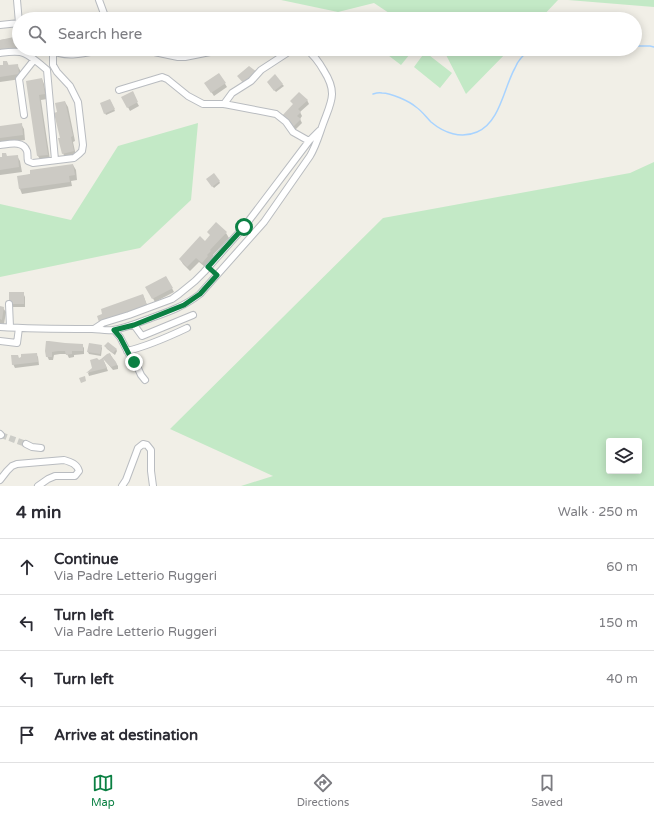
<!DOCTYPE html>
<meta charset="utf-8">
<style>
body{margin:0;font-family:"Varela Round",sans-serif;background:#f7f7f7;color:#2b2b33}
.controls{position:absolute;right:12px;bottom:12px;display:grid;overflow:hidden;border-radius:4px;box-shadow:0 2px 10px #0003}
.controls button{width:36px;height:36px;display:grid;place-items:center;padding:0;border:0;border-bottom:1px solid #e1e1e2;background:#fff;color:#2b2b33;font:20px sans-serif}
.stop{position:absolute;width:12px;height:12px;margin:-9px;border:3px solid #0b8043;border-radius:50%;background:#fff}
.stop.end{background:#0b8043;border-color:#fff;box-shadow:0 1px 4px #0008}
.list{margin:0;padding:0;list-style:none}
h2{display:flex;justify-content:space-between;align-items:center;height:52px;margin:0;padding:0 16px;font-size:17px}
h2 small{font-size:13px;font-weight:400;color:#7c7c81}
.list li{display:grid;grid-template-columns:26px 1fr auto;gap:12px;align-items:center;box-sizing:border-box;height:56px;padding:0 16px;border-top:1px solid #e1e1e2}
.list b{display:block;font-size:15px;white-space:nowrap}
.list p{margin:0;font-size:13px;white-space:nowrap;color:#7c7c81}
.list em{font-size:13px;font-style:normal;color:#7c7c81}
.icon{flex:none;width:22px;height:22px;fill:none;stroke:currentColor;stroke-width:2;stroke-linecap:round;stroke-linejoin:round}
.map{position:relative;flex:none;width:654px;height:486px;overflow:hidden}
.search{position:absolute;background:#fff;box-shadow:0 2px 10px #0003;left:12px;right:12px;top:12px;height:44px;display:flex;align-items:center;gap:10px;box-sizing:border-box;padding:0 14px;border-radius:22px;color:#7c7c81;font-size:15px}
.sheet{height:276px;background:#fff}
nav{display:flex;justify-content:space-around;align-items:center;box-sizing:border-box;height:56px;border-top:1px solid #e1e1e2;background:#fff;font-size:11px;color:#7c7c81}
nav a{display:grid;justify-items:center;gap:2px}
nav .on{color:#0b8043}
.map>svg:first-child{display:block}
</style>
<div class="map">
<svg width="654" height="486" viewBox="0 0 654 486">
<rect width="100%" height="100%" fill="#f1efe7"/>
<path fill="#c3e9c6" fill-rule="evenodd" d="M281,0h277l-18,19h-142l-24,-16 -36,9z
M568,0h86v7z
M380,49h34l-13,16z
M443,49h67l-44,45z
M425,52l27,21 -12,15 -26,-21z
M198,123l-7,77 -51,48 -140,29v-73l71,16 47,-74z
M654,162v324h-413l32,-10 -103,-47 213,-211 247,-45zM609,441h30v30h-30z"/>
<path fill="#0003" d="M14,38l3,5 1,11 -18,2v-16z
M7,62l2,4 8,-1 3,5 1,9 -21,3v-16h4z
M219,74l8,13 -13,9 -6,-9z
M42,79l2,5 3,15 -6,1 9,60 -9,1 -3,-5 -11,-74z
M269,84h13l2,2 -8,6z
M132,93l7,13 -9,5 -7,-13z
M307,100l2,4 -9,8 2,4 -2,3 2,4 -8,8 -10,-10 10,-16z
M65,102l3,5 7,34 -2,1 3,14 -11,2 -2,-5 -5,-40z
M111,102l4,9 -9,4 -1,-2z
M21,124l3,5 1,11 -25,4v-17z
M17,156l3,5 2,11 -22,3v-17z
M73,165l3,5 1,10 -6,1 1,5 -50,8 -2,-5 -2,-12z
M208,181h11l1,2 -6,5z
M226,233l3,5 -16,17v1l-3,4v2l-5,5 -6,-5 -9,9 -7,-7 -3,-5 25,-17z
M166,277l8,15 -19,10 -8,-14z
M23,293l2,4v10h-13l-2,-3z
M143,295l6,15 -46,16z
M0,307l3,1 3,4 -2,12 -4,-1z
M82,345l2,3v6l-10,1v2l-5,1 -2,-4h-7l-6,1 -1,5h-4l-2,-4 -1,-5z
M101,346l1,2 -1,8 -12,-2 -1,-2z
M105,346l11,3 1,2 -2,4 -8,-6z
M36,354l2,3 1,8 -24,3 -2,-4 6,-5z
M110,354l8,12v3l-5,1 -10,-12z
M103,359l5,12 -19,5 -1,-3 5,-5 5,-7z"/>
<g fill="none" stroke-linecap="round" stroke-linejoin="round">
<path stroke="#a8d3ff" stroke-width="1.5" d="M635,46h15l4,1
M373,94c3,-1 6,-2 9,-1 9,0 27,8 34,14 6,4 10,10 15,15 13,11 30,17 46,10 23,-9 27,-45 38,-64 3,-8 9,-14 16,-19"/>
</g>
<path fill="#cccac4" d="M14,37l2,12 -16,3v-12z
M3,61h4l1,4 10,-1 1,10 -19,3v-12h3z
M249,66l8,6 -13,12 -7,-8z
M219,73l7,10 -15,10 -7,-10z
M275,74l8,10 -9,7 -7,-9z
M42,78l3,16 -6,1 9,60 -11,1 -11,-75z
M133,91l5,11 -11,6 -6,-11z
M299,92l9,8 -10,9 3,3 -4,4 4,3 -9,9 -11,-11 12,-13 -3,-3z
M110,99l5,10 -11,5 -4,-11z
M65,101l8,35 -2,1 3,14 -12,3 -4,-16h2l-6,-25 3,-1 -2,-9z
M22,123l1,12 -23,3v-12z
M2,153h4l1,3 11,-1 1,12 -19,3v-13h2z
M73,164l2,11 -6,1 1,6 -51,7 -2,-13 13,-2v-4z
M214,173l6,8 -8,6 -6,-8z
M216,222l11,10 -17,18 1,1 -4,4 1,1 -6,7 -6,-5 -9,9 -8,-8 21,-23 5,5 5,-6 -3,-3z
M166,276l7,12 -21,11 -7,-12z
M9,292h15v12h-15z
M143,294l4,11 -48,17 -2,-6 5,-2 -1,-5z
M0,306l4,1 -2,13 -2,-1z
M46,341h3l16,2 18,1v7h-11v3l-6,1 -1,-4h-7l-6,1v5h-6l-1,-6z
M108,342l9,7 -4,4 -9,-7z
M89,343l13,2 -2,9 -13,-2z
M37,353l1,9 -26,3 -1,-10h7l1,3 2,-1v-3z
M110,353l1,3 5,6 1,3 -6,2 -8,-8 4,9 -21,5 6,-5 -2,-8 7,-2 2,2 2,-1 6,-5z
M85,376l1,5 -5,2 -2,-5z"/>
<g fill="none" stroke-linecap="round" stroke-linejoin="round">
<path stroke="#ccccc7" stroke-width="6" stroke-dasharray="6 3" stroke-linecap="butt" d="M1,435l25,9"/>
<g stroke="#b9bcc0" stroke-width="8">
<path id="minor" d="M17,0l2,23
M99,0l7,19
M0,25l19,-2
M51,49c14,11 39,3 55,0
M140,49l38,8h7l40,-8
M0,53c7,-1 13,-2 20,-1 8,1 20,12 27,18l8,90
M119,90l43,-13 5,2 21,17 15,8h21l52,10 10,8 7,10 16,9
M224,104l8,-11 19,-12 10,-11 26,-17
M24,115l-5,-36 15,-19
M0,145c9,-1 23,-5 27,6 1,3 0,7 1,10l5,2 41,-5 5,-4 3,-3 1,-6 -5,-43 -8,-16 -13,-14 -4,-7v-14
M9,304l1,23
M134,325l8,11 51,-21
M0,327c31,2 61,2 92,2 7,0 13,2 21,1 13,-2 25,-7 38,-12 17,-6 34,-12 49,-24l64,-72 46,-66c6,-10 9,-21 13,-32 8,-22 15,-31 1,-53 -5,-9 -10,-16 -18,-22
M94,329l9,-6 26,-8 43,-16 7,-5 16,-13 9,-9 40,-45 65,-86 10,-10
M114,330l6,7 12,23 4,4 5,11 4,5
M0,341l17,2 2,-15
M127,351c21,-5 41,-14 60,-23
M0,434l1,1
M26,444l6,3 9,1
M0,480l7,-9 5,-5 5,-2 47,-4c7,2 13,4 15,11l-4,5h-20l-7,3 -10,7
M122,486l4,-6 12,-32 5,-4 4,1 4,5v21l2,15"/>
</g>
<use href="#minor" stroke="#fff" stroke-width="6"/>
</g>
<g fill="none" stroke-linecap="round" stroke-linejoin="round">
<path stroke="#0b8043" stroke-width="5" d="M134,362l-2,-2 -12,-23 -6,-7 20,-5 50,-20 16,-11 17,-19 -9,-8 36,-40"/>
</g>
</svg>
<div class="controls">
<button><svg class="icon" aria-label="layers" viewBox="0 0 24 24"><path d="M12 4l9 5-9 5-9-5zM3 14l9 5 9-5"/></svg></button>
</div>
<div class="stop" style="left:244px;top:227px"></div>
<div class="stop end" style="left:134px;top:362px"></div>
<div class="search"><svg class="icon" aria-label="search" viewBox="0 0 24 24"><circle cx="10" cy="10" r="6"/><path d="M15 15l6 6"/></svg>Search here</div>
</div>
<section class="sheet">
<h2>4 min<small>Walk · 250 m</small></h2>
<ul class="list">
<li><svg class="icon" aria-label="ahead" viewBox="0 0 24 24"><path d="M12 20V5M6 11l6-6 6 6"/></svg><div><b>Continue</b><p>Via Padre Letterio Ruggeri</p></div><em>60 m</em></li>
<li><svg class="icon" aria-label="left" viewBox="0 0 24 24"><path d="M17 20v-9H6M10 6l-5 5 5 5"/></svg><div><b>Turn left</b><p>Via Padre Letterio Ruggeri</p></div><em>150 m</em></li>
<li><svg class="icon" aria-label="left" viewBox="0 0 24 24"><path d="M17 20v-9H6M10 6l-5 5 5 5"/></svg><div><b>Turn left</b></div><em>40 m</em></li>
<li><svg class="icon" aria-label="arrive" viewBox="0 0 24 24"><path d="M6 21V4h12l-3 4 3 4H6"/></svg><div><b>Arrive at destination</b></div></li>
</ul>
</section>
<nav>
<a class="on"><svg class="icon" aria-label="map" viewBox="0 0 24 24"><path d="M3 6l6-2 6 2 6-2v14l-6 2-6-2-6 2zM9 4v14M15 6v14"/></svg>Map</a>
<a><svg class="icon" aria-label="directions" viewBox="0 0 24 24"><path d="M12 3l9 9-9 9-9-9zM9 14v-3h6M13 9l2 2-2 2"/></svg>Directions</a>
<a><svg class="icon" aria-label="saved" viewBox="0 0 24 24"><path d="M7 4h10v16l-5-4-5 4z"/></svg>Saved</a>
</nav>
